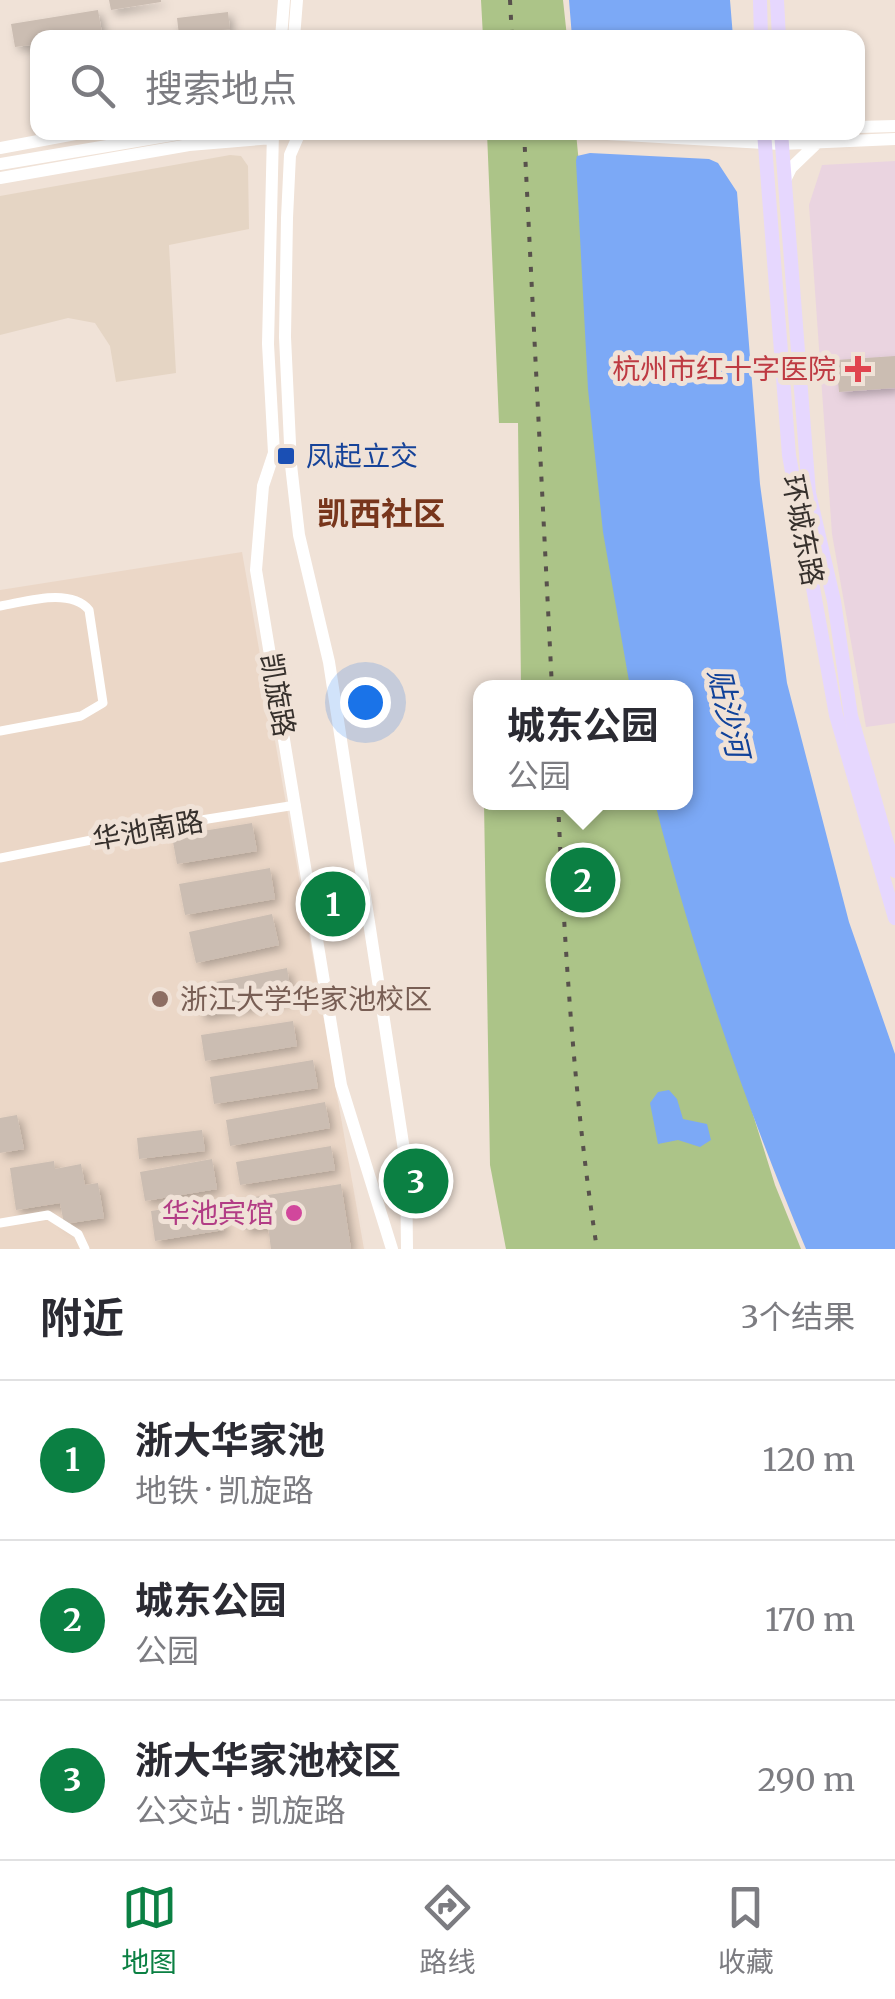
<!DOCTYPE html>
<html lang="zh">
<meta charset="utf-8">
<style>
body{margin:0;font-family:Merriweather,"Noto Sans SC",serif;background:#f2f2f3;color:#2b2b33}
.you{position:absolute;left:365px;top:702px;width:35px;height:35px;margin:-25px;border:8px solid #fff;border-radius:50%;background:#1a73e8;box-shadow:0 0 0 15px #1a73e833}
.badge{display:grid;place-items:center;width:65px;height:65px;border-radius:50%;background:#0b8043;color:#fff;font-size:32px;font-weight:700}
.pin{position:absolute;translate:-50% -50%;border:5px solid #fff;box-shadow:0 2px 10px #0006}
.popup{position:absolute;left:473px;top:680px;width:220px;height:130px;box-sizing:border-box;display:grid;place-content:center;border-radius:20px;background:#fff;filter:drop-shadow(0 2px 8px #0005);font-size:32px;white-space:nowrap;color:#7c7c81}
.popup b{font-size:38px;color:#2b2b33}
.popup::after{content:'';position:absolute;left:50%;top:100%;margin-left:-20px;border:20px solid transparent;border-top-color:#fff}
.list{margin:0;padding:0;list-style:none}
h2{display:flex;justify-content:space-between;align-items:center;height:130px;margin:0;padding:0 40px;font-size:42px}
h2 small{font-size:32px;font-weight:400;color:#7c7c81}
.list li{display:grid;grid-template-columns:65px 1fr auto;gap:30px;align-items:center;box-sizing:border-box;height:160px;padding:0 40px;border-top:2px solid #e1e1e2}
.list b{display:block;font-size:38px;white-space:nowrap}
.list p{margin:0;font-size:32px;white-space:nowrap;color:#7c7c81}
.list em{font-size:32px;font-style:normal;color:#7c7c81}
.icon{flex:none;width:55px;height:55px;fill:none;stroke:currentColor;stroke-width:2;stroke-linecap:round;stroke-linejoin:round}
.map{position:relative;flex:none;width:895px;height:1249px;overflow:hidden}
.search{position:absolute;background:#fff;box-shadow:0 2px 8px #0004;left:30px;right:30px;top:30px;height:110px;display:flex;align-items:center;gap:25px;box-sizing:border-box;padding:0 35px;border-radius:20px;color:#7c7c81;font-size:38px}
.sheet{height:610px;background:#fff}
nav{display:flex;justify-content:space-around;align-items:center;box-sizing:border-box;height:140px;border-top:2px solid #e1e1e2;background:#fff;font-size:28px;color:#7c7c81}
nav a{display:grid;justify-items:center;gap:5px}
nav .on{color:#0b8043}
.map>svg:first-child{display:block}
</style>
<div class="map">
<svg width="895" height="1249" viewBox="0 0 895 1249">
<defs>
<filter id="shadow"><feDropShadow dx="4.5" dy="4.5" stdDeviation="5" flood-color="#0004"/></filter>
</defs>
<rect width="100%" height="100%" fill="#f0e2d7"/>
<path fill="#e5d5c4" d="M230,155l11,1 7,10 1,63 -80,16 7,128 -60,9 -6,-36 -15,-23 -27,-5 -68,17v-139z"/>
<path fill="#ebd7c7" d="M242,552l122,697h-364v-659z"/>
<path fill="#ead4e0" d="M895,161v562l-29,4 -34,-193 -23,-329 13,-40z"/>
<path fill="#acc488" d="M481,0h82l4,37h-84z
M487,133h89l54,554h-109l-3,-264h-19z
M484,803h172l119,382 26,64h-295l-16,-84z"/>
<path fill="#7ca9f6" d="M569,0h161l3,37h-161z
M590,153l119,6 9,4 19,29 23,292 27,199 62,239 46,132v195h-89c-61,-145 -112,-293 -151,-446l31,-1v-114l-56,-1 -27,-155 -15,-143 -12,-228 1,-5z
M669,1090l8,9 6,20 24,5 4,16 -11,7 -22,-7 -20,4 -8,-41 8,-11z"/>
<path fill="#cbbdb2" filter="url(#shadow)" d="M109,0h52v2l-50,8z
M98,10l4,23 -27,5h-37v6l-23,3 -4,-23z
M228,12l2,17 -51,6 -2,-17z
M895,356v32l-56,4 -3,-32z
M252,823l5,28 -80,13 -5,-28z
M270,868l5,31 -90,16 -6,-31z
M272,914l7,31 -83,18 -7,-31z
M287,968l5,31 -91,17 -6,-30z
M293,1021l4,25 -92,15 -4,-26z
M313,1060l5,28 -104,16 -4,-27z
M325,1102l5,26 -100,18 -4,-26z
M17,1115l7,34 -24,4v-35z
M202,1130l3,21 -66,8 -2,-21z
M331,1146l4,24 -95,15 -4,-23z
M212,1159l5,30 -72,12 -5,-29z
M54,1161l1,8 26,-5 4,21 13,-2 6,35 -40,6 -4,-21 -44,7 -6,-42z
M341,1184l10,65h-80l-3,-23 -23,4 -4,-31z
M219,1200l5,30 -69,11 -4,-30z"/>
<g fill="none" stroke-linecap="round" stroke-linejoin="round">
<path stroke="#fff" stroke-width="9" d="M0,606c25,-4 70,-19 89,4l14,93 -22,13 -81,15
M0,858l157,-31 139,-22
M0,1223l48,-8 30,19 7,15"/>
<path stroke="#fff" stroke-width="12" d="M281,38l3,-38
M294,38l3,-38
M858,127l37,-1
M273,132l-5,212 6,109 -11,33 -7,84 85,515 51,164
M300,132l-10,23 -3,63 -2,119 6,128 8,70 30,127 77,501 1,86
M572,132l209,12 114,-5
M0,148l86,-16
M0,164l190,-32
M0,178l189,-33 84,-7
M784,182l7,-14 27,-26"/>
<path stroke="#e6d7fe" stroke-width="14" d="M760,0l1,38
M777,0l2,38
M764,132l25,323 47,260 59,203
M781,132l28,361 25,108 17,115 44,155"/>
<path stroke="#58514c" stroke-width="4" stroke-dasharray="5 10" stroke-linecap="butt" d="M510,0l2,38
M524,132l28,556
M558,802c7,150 16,299 39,447"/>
</g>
<path fill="#e0444e" stroke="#f0e2d7" stroke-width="4" d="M853 354h10v10h10v10h-10v10h-10v-10h-10v-10h10z"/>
<rect fill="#1a4fb4" stroke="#f0e2d7" stroke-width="4" x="276" y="446" width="20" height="20" rx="5"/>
<circle fill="#8d6e63" stroke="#f0e2d7" stroke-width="4" cx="160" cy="999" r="10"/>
<circle fill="#d1479c" stroke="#f0e2d7" stroke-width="4" cx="294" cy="1213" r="10"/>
<g text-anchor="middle" stroke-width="10" stroke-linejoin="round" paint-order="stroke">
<g font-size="28" fill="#be3a42" stroke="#f0e2d7" text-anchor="end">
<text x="836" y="379">杭州市红十字医院</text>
</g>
<g font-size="28" fill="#164399" stroke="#f0e2d7" text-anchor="start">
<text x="306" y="466">凤起立交</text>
</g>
<g font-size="28" fill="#36302c" stroke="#f0e2d7">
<text transform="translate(803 530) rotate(79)" y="10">环城东路</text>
<text transform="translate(278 695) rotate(80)" y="10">凯旋路</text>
<text transform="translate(148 830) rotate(-10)" y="10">华池南路</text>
</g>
<g font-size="28" fill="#785e54" stroke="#f0e2d7" text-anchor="start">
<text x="180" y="1009">浙江大学华家池校区</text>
</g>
<g font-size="28" fill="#b23c85" stroke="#f0e2d7" text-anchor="end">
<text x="274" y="1223">华池宾馆</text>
</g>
<g font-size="30" font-style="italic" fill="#10429a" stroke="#f0e2d7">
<text transform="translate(728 713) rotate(77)" y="10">贴沙河</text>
</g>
<g font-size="32" font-weight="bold" fill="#78361c" stroke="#f0e2d7">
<text x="381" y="525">凯西社区</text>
</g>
</g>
</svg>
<div class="you"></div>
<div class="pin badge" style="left:333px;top:904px">1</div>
<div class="pin badge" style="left:583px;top:880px">2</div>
<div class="popup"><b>城东公园</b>公园</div>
<div class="pin badge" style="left:416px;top:1181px">3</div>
<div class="search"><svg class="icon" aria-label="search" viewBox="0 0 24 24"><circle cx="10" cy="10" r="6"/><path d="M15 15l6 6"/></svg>搜索地点</div>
</div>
<section class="sheet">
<h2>附近<small>3个结果</small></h2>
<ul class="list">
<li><span class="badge">1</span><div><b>浙大华家池</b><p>地铁 · 凯旋路</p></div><em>120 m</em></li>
<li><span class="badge">2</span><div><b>城东公园</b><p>公园</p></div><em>170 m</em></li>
<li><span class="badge">3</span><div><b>浙大华家池校区</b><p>公交站 · 凯旋路</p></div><em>290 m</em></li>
</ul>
</section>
<nav>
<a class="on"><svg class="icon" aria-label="map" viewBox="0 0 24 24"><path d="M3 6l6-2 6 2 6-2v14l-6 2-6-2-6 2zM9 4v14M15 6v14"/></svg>地图</a>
<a><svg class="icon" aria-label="directions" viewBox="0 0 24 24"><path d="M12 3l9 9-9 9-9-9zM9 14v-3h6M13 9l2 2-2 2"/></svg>路线</a>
<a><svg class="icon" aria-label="saved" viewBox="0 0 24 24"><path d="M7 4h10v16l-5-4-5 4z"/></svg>收藏</a>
</nav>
